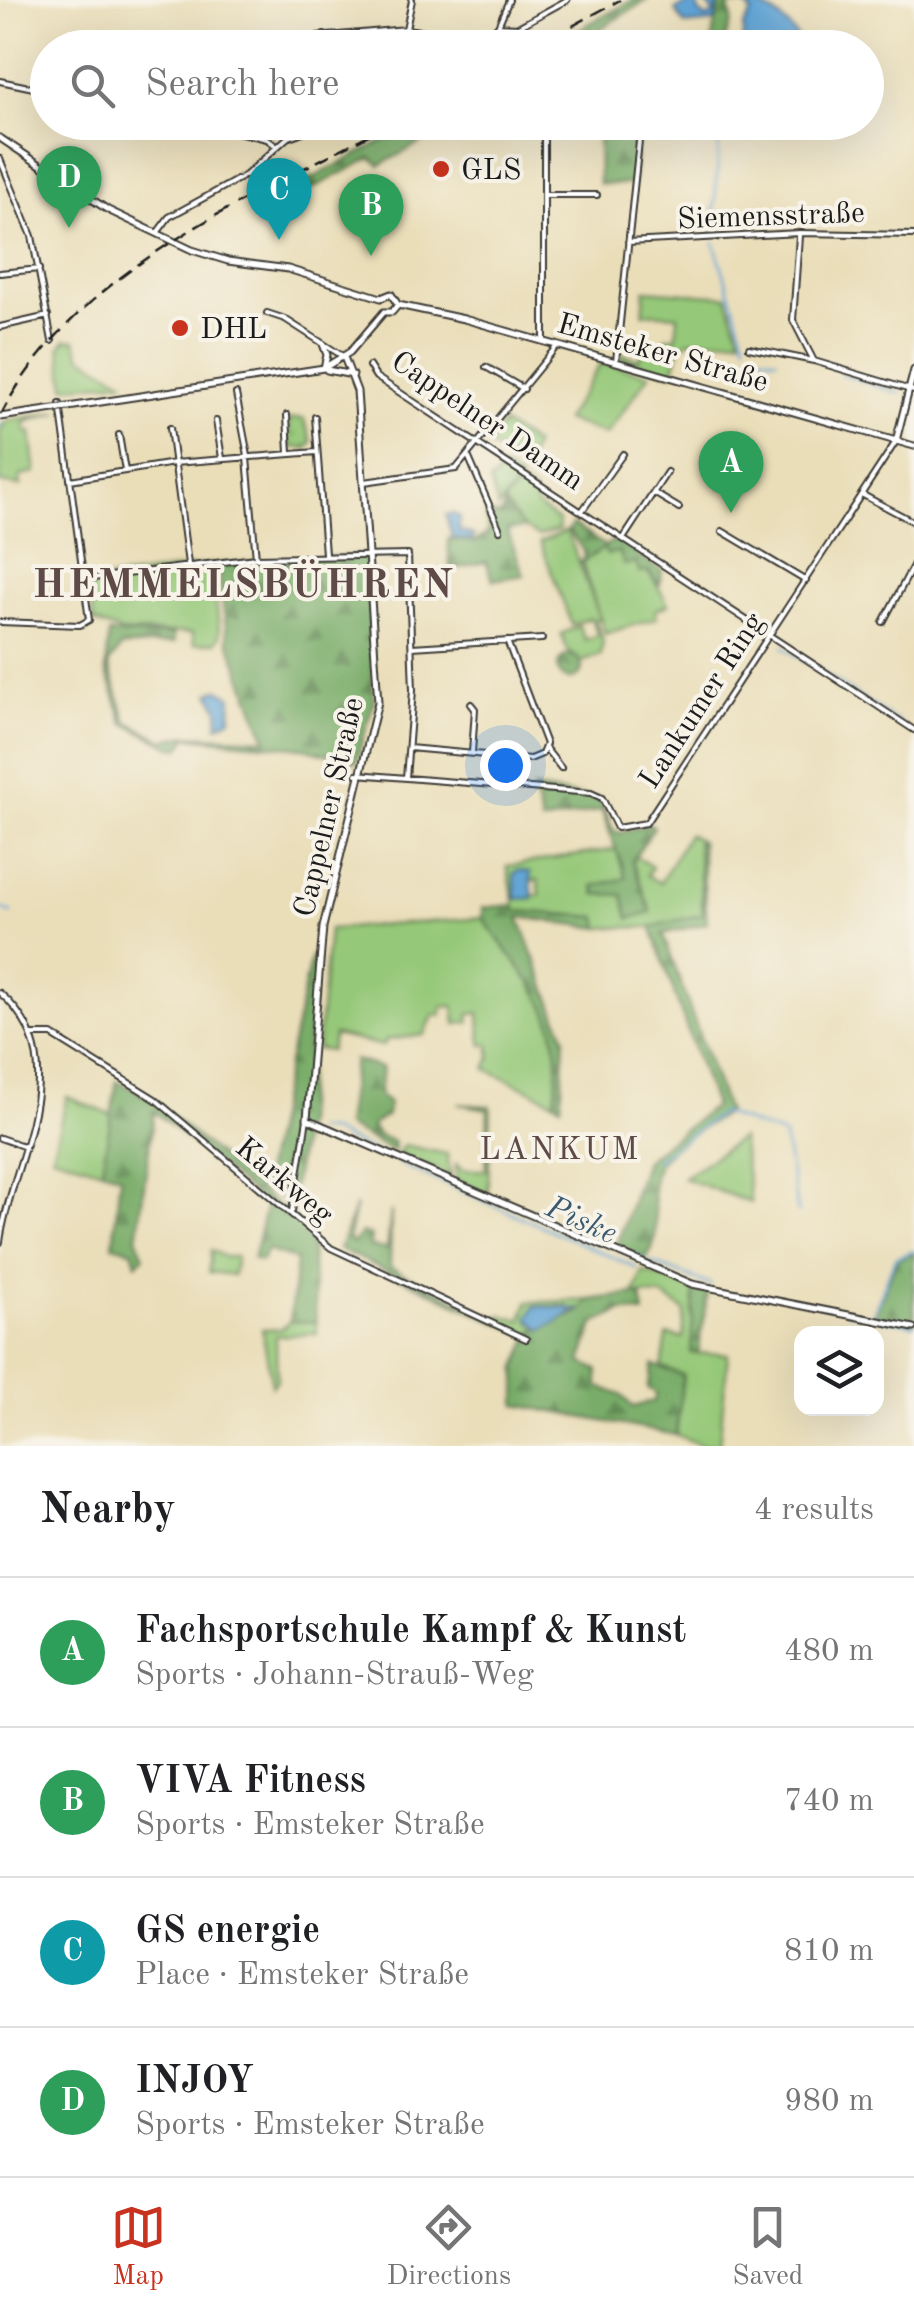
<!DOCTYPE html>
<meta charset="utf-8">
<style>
body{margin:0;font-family:"Old Standard TT",serif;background:#f6f6f6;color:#202124}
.controls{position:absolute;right:30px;bottom:30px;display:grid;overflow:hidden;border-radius:20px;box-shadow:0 10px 40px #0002}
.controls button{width:90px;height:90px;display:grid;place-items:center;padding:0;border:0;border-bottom:2px solid #e0e0e0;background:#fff;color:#202124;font:50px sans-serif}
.you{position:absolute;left:505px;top:765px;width:35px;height:35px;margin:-25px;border:8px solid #fff;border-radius:50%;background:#1a73e8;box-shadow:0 0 0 15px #1a73e833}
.badge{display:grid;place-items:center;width:65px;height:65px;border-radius:50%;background:#c8321e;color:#fff;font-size:32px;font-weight:700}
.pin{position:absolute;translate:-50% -82px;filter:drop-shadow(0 2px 5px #0008)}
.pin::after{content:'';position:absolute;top:52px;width:35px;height:30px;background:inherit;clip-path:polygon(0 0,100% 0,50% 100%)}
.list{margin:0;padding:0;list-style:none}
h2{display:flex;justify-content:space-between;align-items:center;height:130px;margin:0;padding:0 40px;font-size:42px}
h2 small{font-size:32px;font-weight:400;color:#757577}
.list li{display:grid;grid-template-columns:65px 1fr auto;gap:30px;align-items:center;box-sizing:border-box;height:150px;padding:0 40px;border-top:2px solid #e0e0e0}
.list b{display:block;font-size:38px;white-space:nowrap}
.list p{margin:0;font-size:32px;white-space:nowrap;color:#757577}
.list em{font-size:32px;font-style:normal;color:#757577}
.icon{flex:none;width:55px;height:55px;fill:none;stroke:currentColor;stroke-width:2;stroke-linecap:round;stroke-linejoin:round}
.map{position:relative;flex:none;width:914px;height:1446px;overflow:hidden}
.search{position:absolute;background:#fff;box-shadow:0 10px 40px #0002;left:30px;right:30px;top:30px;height:110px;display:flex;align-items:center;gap:25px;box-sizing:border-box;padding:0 35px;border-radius:55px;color:#757577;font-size:38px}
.sheet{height:730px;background:#fff}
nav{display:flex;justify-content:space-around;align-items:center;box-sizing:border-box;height:140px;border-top:2px solid #e0e0e0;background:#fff;font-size:28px;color:#757577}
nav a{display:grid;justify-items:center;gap:5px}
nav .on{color:#c8321e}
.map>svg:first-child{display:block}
</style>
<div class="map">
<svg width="914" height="1446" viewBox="0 0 914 1446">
<defs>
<pattern id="forest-firs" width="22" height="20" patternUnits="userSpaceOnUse" patternTransform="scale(2.5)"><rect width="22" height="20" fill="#78ac68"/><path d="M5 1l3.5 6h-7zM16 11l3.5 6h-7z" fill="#628b55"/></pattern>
<pattern id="park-dots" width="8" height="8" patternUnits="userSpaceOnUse" patternTransform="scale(2.5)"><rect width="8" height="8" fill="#95c878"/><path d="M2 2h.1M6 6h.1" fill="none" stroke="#80ab67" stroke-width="1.8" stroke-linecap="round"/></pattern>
</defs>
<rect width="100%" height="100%" fill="#f7f3e8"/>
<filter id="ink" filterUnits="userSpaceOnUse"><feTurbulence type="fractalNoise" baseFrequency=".01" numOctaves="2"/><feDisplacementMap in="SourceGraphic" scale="20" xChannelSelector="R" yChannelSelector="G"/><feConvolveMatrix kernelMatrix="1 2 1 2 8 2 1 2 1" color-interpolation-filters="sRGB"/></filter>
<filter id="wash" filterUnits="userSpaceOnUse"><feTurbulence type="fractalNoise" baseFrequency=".0048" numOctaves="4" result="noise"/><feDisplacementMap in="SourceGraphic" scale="40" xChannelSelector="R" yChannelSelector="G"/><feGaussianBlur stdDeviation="2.25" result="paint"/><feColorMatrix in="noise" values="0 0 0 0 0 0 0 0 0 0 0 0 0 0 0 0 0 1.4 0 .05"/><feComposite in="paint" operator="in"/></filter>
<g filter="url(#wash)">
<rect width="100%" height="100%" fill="#eadeb9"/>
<path fill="#95c878" stroke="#58724a" stroke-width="2.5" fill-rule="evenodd" d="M644,123h73l-1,18 -74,-3z
M645,290l82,6 14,42 -53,3 -8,8 -7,24 -54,-15v-5l20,6 5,-15 19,2 3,-9 10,1 2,-23 -35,-2z
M65,340h10l6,16 43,25 -58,6 -6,-39z
M601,363l49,11 -44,61 -41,-15z
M59,412l-34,10 1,10h5l5,41 -16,3 1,10 -21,-3v-52l6,-10z
M503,424l32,21 -12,24 -36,-25z
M519,483l15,9 3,14 21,15 1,9 -21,6 -19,-11 -15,-22z
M567,531l33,87 -5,2 8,21 -2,14 -19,7 -14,-11 -7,-17 18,-8 6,14 13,-5 -7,-17 -19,7 -32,-83z
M605,548c33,7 50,29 63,57l-13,5 2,8 -52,16 -23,-72z
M212,564l8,72 -4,6 -22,2 -2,-11 -72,-1 -26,-10 -5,-34 7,-7z
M688,834l9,5 6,76 -52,12 -51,1 -3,-11 -81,-6 -9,-45 110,-17 9,29 -32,8 2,8 27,1 6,23 22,-6 -19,-51 3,-5 17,11 -5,8 13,8zM515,872l16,9 7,-1 2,15 -25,3z
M483,918c49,72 84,88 72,184l-69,-33 5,-12 -2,-13 -7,1 -3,-32 -10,1 1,8 -14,2 -2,-18 -12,1v8l-9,1 -9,19 -38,5 -2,6 -50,-11 -4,16 -13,-2 12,-120z
M67,1097l45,18 -10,55 -50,-15z
M458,1104l33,2 -3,88 -32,-15v-15l6,6h24l2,-61z
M741,1138l10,65 -68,-25z
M404,1145l43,9 4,22 -53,-22z
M211,1250l14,7h11l-3,18 -24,-3z
M643,1271l51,19 -3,63 37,1 -9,92h-15l-28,-11 7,-60 -21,-8 5,-32 16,3 2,-27 -22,-15 -29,-2z
M589,1300l-10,13 -12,-7h-32l-4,16 11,8 -13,6 -33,-14 5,-7 20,6 7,-19z
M290,1321l26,1 1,11 -41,3 1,44 -5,6 -10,-57h20z"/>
<path fill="url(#forest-firs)" stroke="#4a6442" stroke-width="2.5" d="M633,0h14l-70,43 3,4h-34z
M719,0h9l4,20 -10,27h-10c-2,-18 9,-29 7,-47z
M419,122l39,1 -78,42 -9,-7 -99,52 -3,-9z
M586,123h53l-7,61h-33l-1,-48z
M504,503l20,25 -17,2 17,45 -31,5 -7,-18 -36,8 -2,-31 27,3 13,-9 -2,-18h16z
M572,524l33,22 9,-6 48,31 -3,15 -10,-15 -10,2 -3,-11 -12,3 -5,-14 -12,4 -3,-7 -22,14 3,-9 -16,-22z
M367,555l7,147 -18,60 -52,-14 -117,-11 -6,11 -9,-1 -48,-24 -18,-53 3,-36 64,1 1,8 -52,4 -14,17 19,57 37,19 23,-5 79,4 -38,-99 -11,-76z
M558 667a12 12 0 1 1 24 0a12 12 0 1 1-24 0Z
M533,789l67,10 13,31 7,3 30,-9 4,3 -22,34 19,51 -22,7 -6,-24 -27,-1 -2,-8 32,-8 -24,-68 -60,13z
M697,839l4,2 6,82 -44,11 64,178c-21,14 -48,28 -65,47 -22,27 7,71 -16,100l-30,-11 29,-88 69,-54 -63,-179 52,-13z
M512,905l4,6 82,6 2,11 -81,-11 46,120 -4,68 -6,-3c12,-96 -23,-112 -72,-184v-10z
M315,954l-11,168 -14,84 -28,-23 49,-227z
M354,1060l28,8 -3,28 9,7 -1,12 -16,11 6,9 17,7 -1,9 -48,-25z
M117,1080l39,23 154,130 6,89 -26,-1 6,-61 -29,-10 -6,11 -8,-2 13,-54 -112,-94 -17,128 7,18 -8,7 -4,-14 -19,-5 7,-70 -18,-5z
M356,1205l-8,35 6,3 7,-10 10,3 -1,11 17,2 4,-38 -1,56 107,52 -1,3 -157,-73z
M914,1253v70l-40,-8 23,-56z
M694,1290l14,3 -10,60h-7z
M634,1294l7,2 3,17 -22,-2 -28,13 -13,38 17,8v16l23,9 12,12 21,-6 2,-8 -8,-5 5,-23 30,10 -7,60 -159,-30v-38l15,-36 46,-18 11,-13z"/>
<path fill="url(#park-dots)" stroke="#58724a" stroke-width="2.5" d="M289,419h15l8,23 -5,7 -17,-2z
M504,468l16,11 -22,29 -8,-26z"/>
<path fill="#5fa3d4" stroke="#3e6078" stroke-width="2.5" d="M697,0l2,12 8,6 7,-5 -11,-13h16l-4,22 -30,3 -10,-15z
M732,0c31,0 57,20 71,47h-61l2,-21 8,-14 -6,-6 -14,-1z
M721,123h66l-4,11 -46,-6 -18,15z
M452,513l8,4 -1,14 15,4 -2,6 -20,-3 -6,-23z
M218,689l14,8 -1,21 -13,8 1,-16 -9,-17z
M518,870l12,2 3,26 -17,1 -2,-25z
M535,1306l44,3 -37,21 -14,-12z"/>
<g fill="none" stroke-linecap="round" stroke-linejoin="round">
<path stroke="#5fa3d4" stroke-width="2.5" d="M713,233l6,-90
M714,242l32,102
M750,353l27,6
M841,374l59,19
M0,426l1,-2
M783,647l121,79
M0,908l12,5
M315,1130l14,1 63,29
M654,1161l67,-48 59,21 4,2 14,77
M398,1163l239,105
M623,1252l22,8
M649,1262l62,23
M847,1312l25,5 23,-59 19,-7
M872,1317l42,8"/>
</g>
</g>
<g filter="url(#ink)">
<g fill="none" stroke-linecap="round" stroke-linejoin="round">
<g stroke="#3b3934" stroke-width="8">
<path id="minor" d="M498,26l20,1 49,-27
M406,29l6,-29
M324,35l2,13
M251,48l20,-7 135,-12 34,5 11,14
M475,48l23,-22 11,-26
M0,81l48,10
M195,122l72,17 9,7
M249,135l1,-13
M0,159l32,77 20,105
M546,195h51
M157,233l12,-16 77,-42 41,-37 42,-16
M799,236l-6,84 21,41
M628,242l172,-9 114,2
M0,273l39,-4
M267,313l18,6 59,38
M0,327l48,-11
M544,342v-220
M749,348l65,13 100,30
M616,361l25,-239
M369,366l7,11 538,353
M486,367l38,22
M236,394l12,62
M287,415l2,38
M315,417l10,137
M216,421l6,37
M170,428l18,136
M119,435l6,36
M247,458l9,100
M469,458l31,72
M70,480l104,-17 143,-11
M364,482l92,-13 101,-123
M654,493l25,15
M863,495l51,27
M582,511l41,-57
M722,531l84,50
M623,539l44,-67
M85,579l171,-21 152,-3 5,135 -7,88
M0,622l80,3 9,-5 -29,-216
M883,622l31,-58
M412,647l130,-8
M471,704l4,5 -3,44
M409,748l121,11 12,-5 4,-10 -39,-103
M546,749l15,19
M357,774l234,19 11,5 15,30 29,-5 249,-380
M0,993c80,69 11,165 0,249
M32,1035h20l103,64 176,149 195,91
M0,1138l23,8
M292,1211l15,-92"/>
</g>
<g stroke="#3b3934" stroke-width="9">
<path id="tertiary" d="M0,138l108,72 84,40 36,11 60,8 93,29 10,-4 7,11 66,14 450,127
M384,312h8l6,-7
M323,344l4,11 -3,13
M344,357l13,34 21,311 -55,225 -16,192 385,165 222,44
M327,370l26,5
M68,407l256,-39 26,-16 34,-40
M896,441l18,-71"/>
</g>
<use href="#minor" stroke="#fff" stroke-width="4"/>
<use href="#tertiary" stroke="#fff" stroke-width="5"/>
<path stroke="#1c1c1c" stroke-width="2.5" stroke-dasharray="15 8" stroke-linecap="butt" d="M532,48l88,-48
M0,417c75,-150 253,-219 393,-295"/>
<g stroke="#3b3934" stroke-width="9" stroke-linecap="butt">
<path id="tertiary-bridge" d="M0,417l68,-10"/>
</g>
<use href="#tertiary-bridge" stroke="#fff" stroke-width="5"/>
</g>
</g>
<g fill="#c8321e" stroke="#f7f3e8" stroke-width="4">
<circle cx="441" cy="169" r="10"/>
<circle cx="180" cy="328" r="10"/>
</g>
<g text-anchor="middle" stroke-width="8" stroke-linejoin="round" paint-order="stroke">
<g font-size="30" fill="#1c1c1c" stroke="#f7f3e8" text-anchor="start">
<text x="461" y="179">GLS</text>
<text x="200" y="338">DHL</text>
</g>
<g font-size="30" fill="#1c1c1c" stroke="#f7f3e8">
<text transform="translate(771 215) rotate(-2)" y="10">Siemensstraße</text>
<text transform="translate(663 352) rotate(16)" y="10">Emsteker Straße</text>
<text transform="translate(488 420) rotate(34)" y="10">Cappelner Damm</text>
<text transform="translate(701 700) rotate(-57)" y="10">Lankumer Ring</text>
<text transform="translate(328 807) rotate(-77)" y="10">Cappelner Straße</text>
<text transform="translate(285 1180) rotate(40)" y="10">Karkweg</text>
</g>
<g font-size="32" letter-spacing="2.5" fill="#5e4a47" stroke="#f7f3e8">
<text x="560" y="1159">LANKUM</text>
</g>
<g font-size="32" font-style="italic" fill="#3a596f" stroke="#f7f3e8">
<text transform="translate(582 1219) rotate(24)" y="11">Piske</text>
</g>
<g font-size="40" font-weight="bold" letter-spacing="2.5" fill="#5e4a47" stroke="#f7f3e8">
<text x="244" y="597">HEMMELSBÜHREN</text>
</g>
</g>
</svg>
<div class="controls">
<button><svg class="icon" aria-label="layers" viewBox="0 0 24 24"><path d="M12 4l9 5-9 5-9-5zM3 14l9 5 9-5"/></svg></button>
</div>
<div class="you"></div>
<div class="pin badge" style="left:731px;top:513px;background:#2e9e5b">A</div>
<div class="pin badge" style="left:371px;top:256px;background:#2e9e5b">B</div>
<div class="pin badge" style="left:279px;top:240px;background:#0f9aa8">C</div>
<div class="pin badge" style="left:69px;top:228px;background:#2e9e5b">D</div>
<div class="search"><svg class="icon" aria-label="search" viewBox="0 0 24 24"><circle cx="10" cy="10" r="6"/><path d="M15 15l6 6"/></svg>Search here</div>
</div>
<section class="sheet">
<h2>Nearby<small>4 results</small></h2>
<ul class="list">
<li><span class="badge" style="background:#2e9e5b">A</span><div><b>Fachsportschule Kampf &amp; Kunst</b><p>Sports · Johann-Strauß-Weg</p></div><em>480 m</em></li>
<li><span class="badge" style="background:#2e9e5b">B</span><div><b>VIVA Fitness</b><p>Sports · Emsteker Straße</p></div><em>740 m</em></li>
<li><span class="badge" style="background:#0f9aa8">C</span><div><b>GS energie</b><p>Place · Emsteker Straße</p></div><em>810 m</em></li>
<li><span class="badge" style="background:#2e9e5b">D</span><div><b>INJOY</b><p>Sports · Emsteker Straße</p></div><em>980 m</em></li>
</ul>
</section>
<nav>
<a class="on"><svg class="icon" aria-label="map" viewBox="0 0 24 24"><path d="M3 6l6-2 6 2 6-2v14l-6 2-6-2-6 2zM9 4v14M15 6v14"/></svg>Map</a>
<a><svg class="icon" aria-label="directions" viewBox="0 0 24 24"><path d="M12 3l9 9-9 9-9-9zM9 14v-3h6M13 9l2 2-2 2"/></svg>Directions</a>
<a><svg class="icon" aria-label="saved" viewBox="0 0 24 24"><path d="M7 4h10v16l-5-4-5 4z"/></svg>Saved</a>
</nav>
